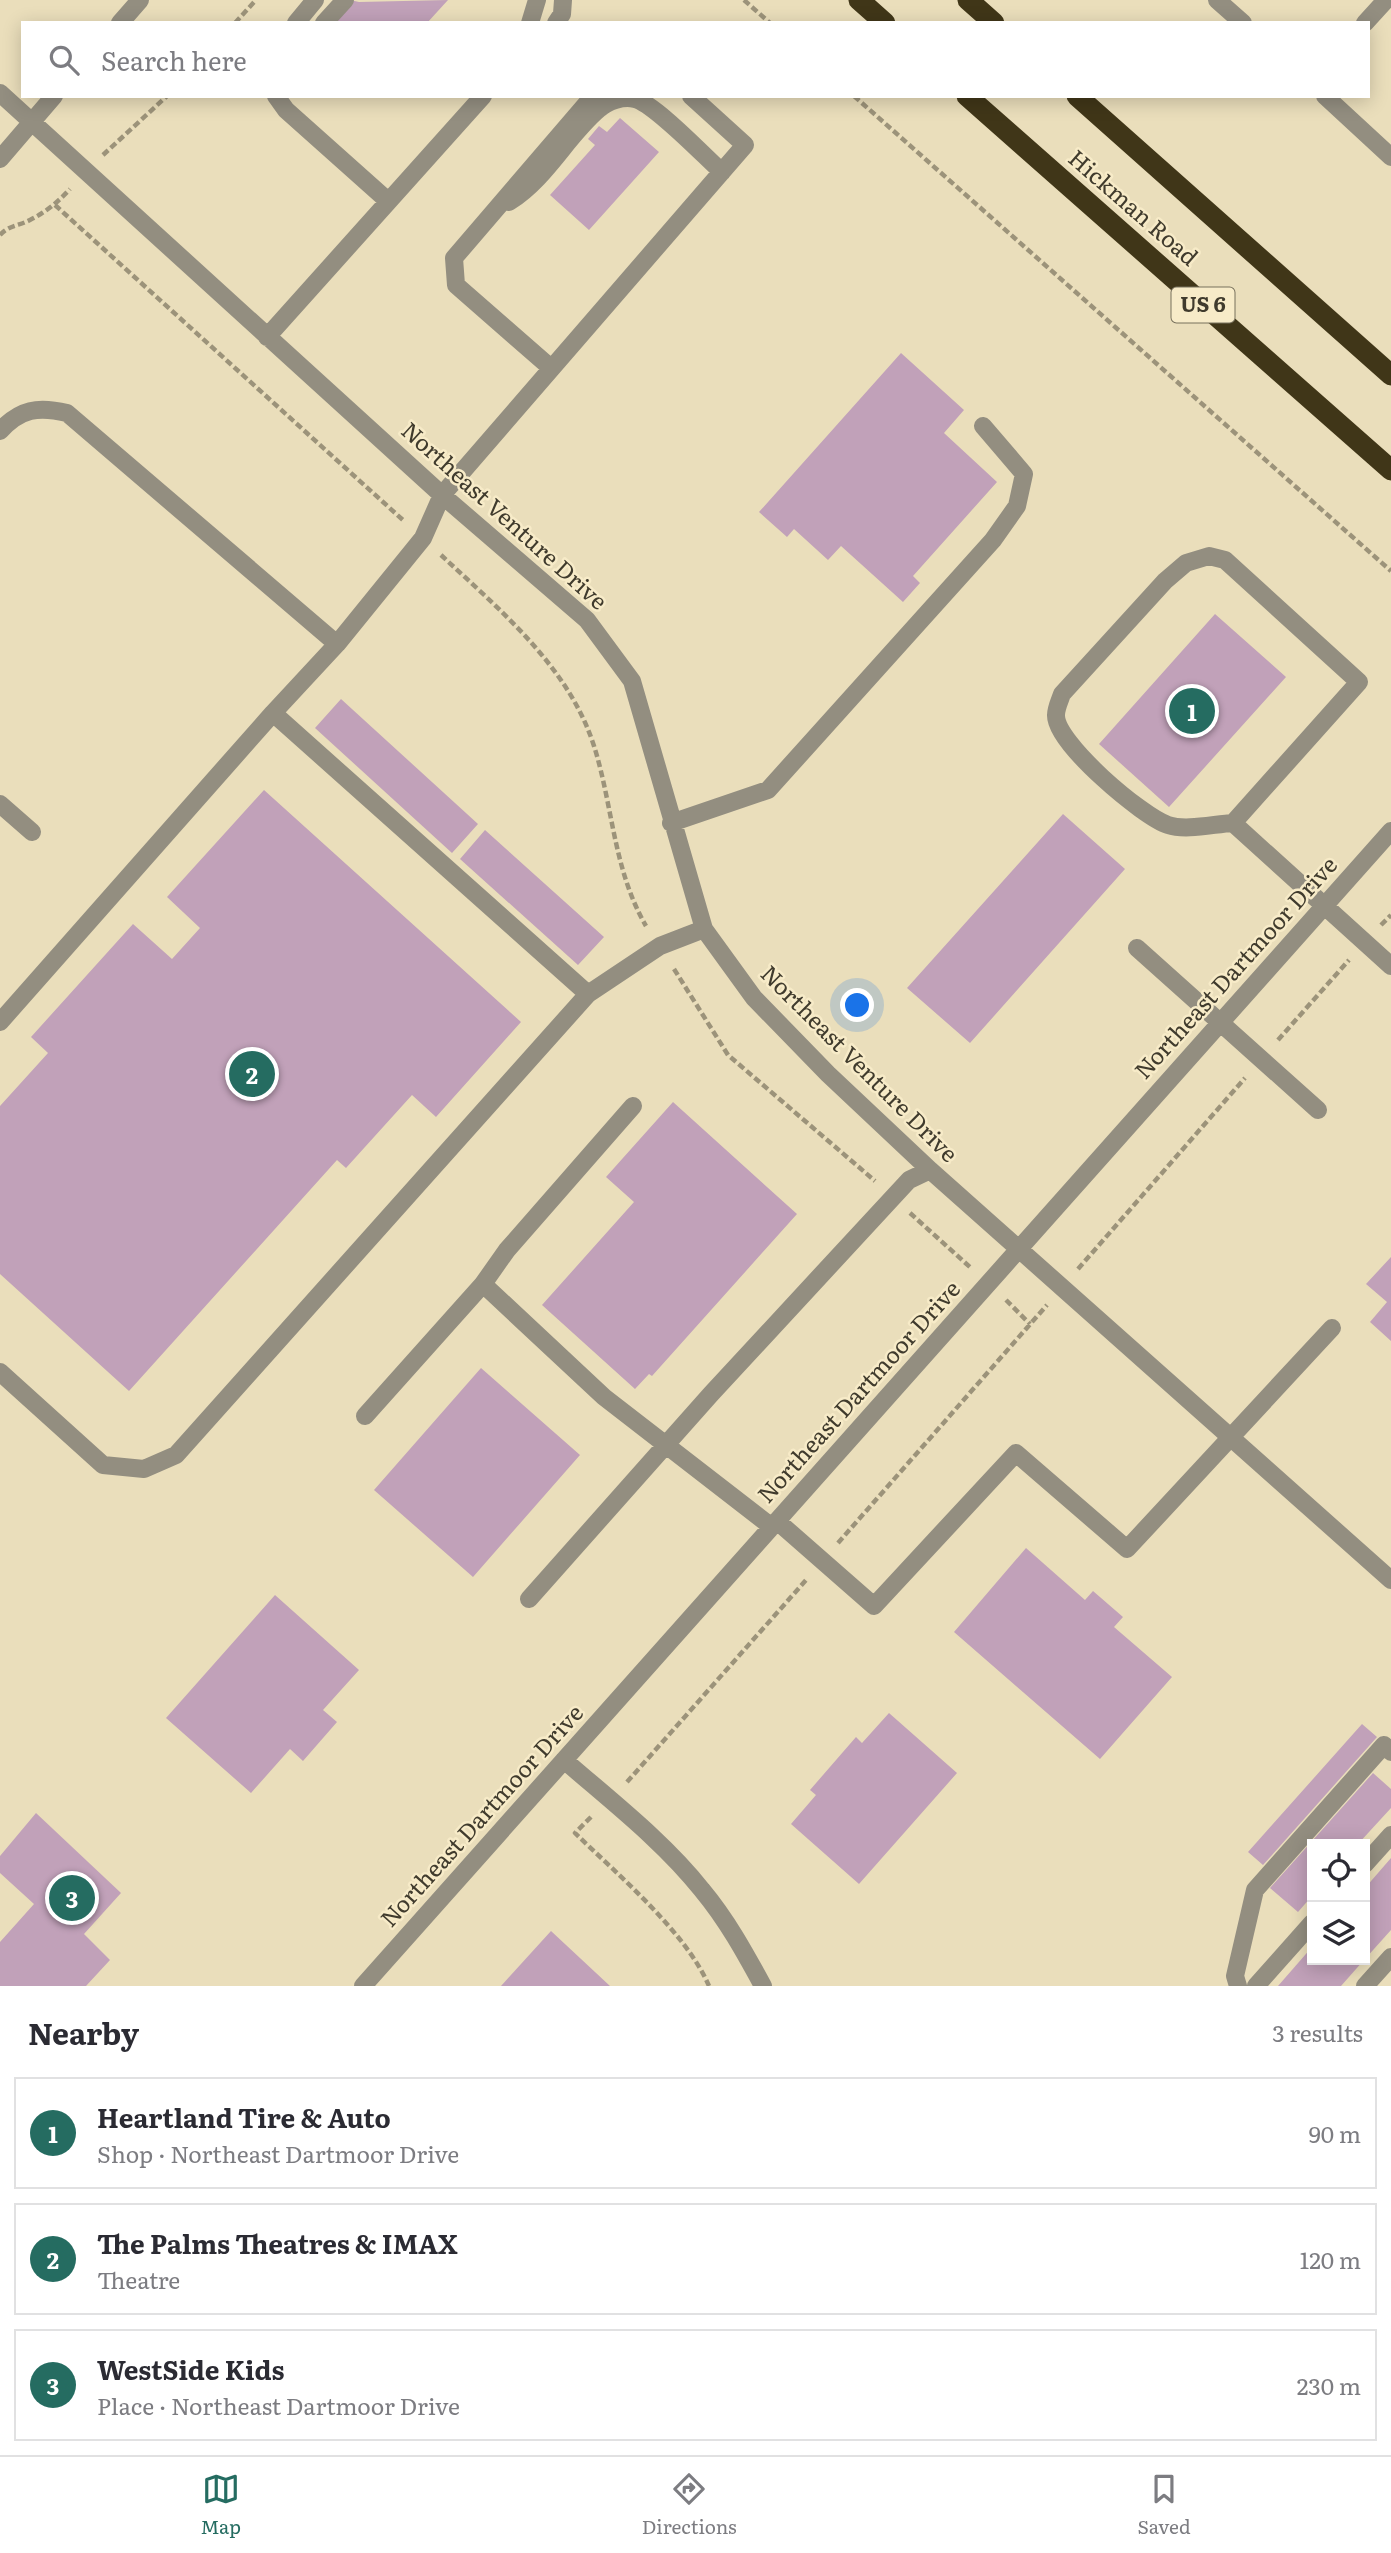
<!DOCTYPE html>
<meta charset="utf-8">
<style>
body{margin:0;font-family:Literata,serif;background:#f7f7f7;color:#2b2b33}
.controls{position:absolute;right:21px;bottom:21px;display:grid;overflow:hidden;border-radius:0px;box-shadow:0 4px 18px #0003}
.controls button{width:63px;height:63px;display:grid;place-items:center;padding:0;border:0;border-bottom:2px solid #e1e1e2;background:#fff;color:#2b2b33;font:35px sans-serif}
.you{position:absolute;left:858px;top:1006px;width:24px;height:24px;margin:-18px;border:5px solid #fff;border-radius:50%;background:#1a73e8;box-shadow:0 0 0 10px #1a73e833}
.badge{display:grid;place-items:center;width:46px;height:46px;border-radius:50%;background:#256c61;color:#fff;font-size:23px;font-weight:700}
.pin{position:absolute;translate:-50% -50%;border:4px solid #fff;box-shadow:0 2px 7px #0006}
.list{margin:0;padding:0;list-style:none}
h2{display:flex;justify-content:space-between;align-items:center;height:91px;margin:0;padding:0 28px;font-size:30px}
h2 small{font-size:23px;font-weight:400;color:#7c7c81}
.list li{display:grid;grid-template-columns:46px 1fr auto;gap:21px;align-items:center;box-sizing:border-box;height:112px;margin:0 14px 14px;padding:0 14px;border:2px solid #e1e1e2;border-radius:0px}
.list b{display:block;font-size:26px;white-space:nowrap}
.list p{margin:0;font-size:23px;white-space:nowrap;color:#7c7c81}
.list em{font-size:23px;font-style:normal;color:#7c7c81}
.icon{flex:none;width:38px;height:38px;fill:none;stroke:currentColor;stroke-width:2;stroke-linecap:round;stroke-linejoin:round}
.map{position:relative;flex:none;width:1391px;height:1986px;overflow:hidden}
.search{position:absolute;background:#fff;box-shadow:0 4px 18px #0003;left:21px;right:21px;top:21px;height:77px;display:flex;align-items:center;gap:18px;box-sizing:border-box;padding:0 24px;border-radius:0px;color:#7c7c81;font-size:26px}
.sheet{height:469px;background:#fff}
nav{display:flex;justify-content:space-around;align-items:center;box-sizing:border-box;height:98px;border-top:2px solid #e1e1e2;background:#fff;font-size:19px;color:#7c7c81}
nav a{display:grid;justify-items:center;gap:4px}
nav .on{color:#256c61}
.map>svg:first-child{display:block}
</style>
<div class="map">
<svg width="1391" height="1986" viewBox="0 0 1391 1986">
<rect width="100%" height="100%" fill="#eadebb"/>
<path fill="#c1a1b9" d="M350,0l9,2 89,-2 -21,23h-98z
M620,118l39,34 -70,78 -39,-35 45,-50 -7,-6 11,-13 8,6z
M901,353l63,57 -20,23 53,49 -84,94 7,7 -17,19 -62,-56 -13,14 -34,-31 -7,8 -28,-25z
M1215,614l71,63 -117,130 -70,-63z
M341,699l137,125 -26,29 -137,-125z
M264,790l257,232 -85,95 -24,-22 -66,73 -9,-8 -208,231 -129,-117v-168l48,-53 -17,-16 102,-113 39,35 28,-31 -33,-31z
M1063,814l62,55 -155,174 -63,-55z
M485,830l119,107 -26,28 -118,-106z
M673,1102l124,112 -145,162 -3,-2 -14,15 -93,-84 92,-103 -28,-25z
M1391,1257v84l-21,-19 17,-20 -21,-18z
M481,1368l99,87 -107,122 -99,-87z
M1026,1548l59,52 8,-9 30,26 -9,10 58,50 -72,82 -146,-127z
M275,1595l84,75 -36,40 14,12 -34,39 -13,-12 -39,44 -85,-75z
M889,1713l68,60 -98,111 -68,-60 25,-29 -6,-5 46,-53 6,6z
M1362,1724l15,13 -114,128 -15,-13z
M1373,1773l18,16v19l-33,36h-46v52l-14,16 -28,-24z
M36,1813l85,80 -37,41 26,26 -24,26h-86v-44l34,-38 -34,-31v-17z
M1391,1858v72l-26,29v-71z
M551,1931l59,55h-109z
M1312,1947v13h52l-23,26h-63z"/>
<g fill="none" stroke-linecap="round" stroke-linejoin="round">
<path stroke="#9c937a" stroke-width="4.5" stroke-dasharray="7 3.5" stroke-linecap="butt" d="M744,0l26,23
M235,23l21,-23
M854,96l537,475
M103,155l64,-59
M55,205l349,316
M0,235c9,-10 19,-9 30,-15 16,-8 28,-18 40,-31
M441,555c59,55 128,112 153,191 19,60 19,123 52,180
M1381,925l10,-10
M674,969l54,86 147,126
M1278,1040l71,-80
M910,1213l61,55
M1078,1269l167,-191
M1006,1300l24,24
M838,1543l209,-238
M627,1782l180,-203
M591,1817l-16,16c42,41 111,99 134,153"/>
<path stroke="#938e80" stroke-width="18" d="M1217,0l26,23
M120,23l20,-23
M296,23l19,-23
M324,23l21,-23
M530,23l7,-23
M556,23l6,-9 1,-14
M1365,23l21,-23
M0,93l442,402 145,125 45,61 72,248 50,69 74,76 102,96 461,410
M276,96l10,14 102,91
M691,96l54,49 -303,350 -19,43 -86,106 -64,69 315,281 72,-48 44,-17
M1325,96l66,61
M0,159l54,-63
M509,202c38,-24 57,-65 90,-93 9,-8 24,-13 36,-10 20,5 69,57 87,73
M267,337l216,-241
M551,368l-95,-83 -2,-27 139,-162
M0,431c20,-22 38,-25 67,-18l270,231
M0,804l32,28
M671,823l97,-33 225,-250 24,-34 7,-32 -41,-48
M1233,823c-19,1 -47,8 -65,2 -25,-8 -113,-82 -112,-110 0,-7 4,-15 6,-21l103,-113 21,-18 23,-7 16,4 134,122 -126,141 158,143
M1137,948l181,162
M0,1022l273,-309
M483,1284l24,-34 126,-144
M0,1372l103,93 41,4 32,-14 412,-461
M365,1416l118,-132 121,113 168,130
M777,1521l97,85 142,-153 111,96 205,-221
M529,1599l182,-205 198,-214 21,-10
M564,1760c47,41 99,81 138,130 25,30 43,63 61,96
M1365,1864l26,-29
M363,1986l1028,-1155
M1238,1986l-3,-10 20,-86 129,-145 7,7
M1256,1986l56,-63
M1365,1986l26,-29"/>
<path stroke="#403618" stroke-width="21" d="M859,0l26,23
M968,0l26,23
M967,96l424,374
M1077,96l314,279"/>
</g>
<g text-anchor="middle" stroke-width="5" stroke-linejoin="round" paint-order="stroke">
<rect fill="#f7ebc8" stroke="#77705c" stroke-width="2" x="1171.5" y="287.5" width="63" height="35" rx="5"/>
<g font-size="21" font-weight="bold" fill="#403b2d">
<text x="1203" y="312">US 6</text>
</g>
<g font-size="23" fill="#403b2d" stroke="#f7ebc8">
<text transform="translate(1133 208) rotate(41)" y="8">Hickman Road</text>
<text transform="translate(504 516) rotate(42)" y="8">Northeast Venture Drive</text>
<text transform="translate(1236 968) rotate(-48)" y="8">Northeast Dartmoor Drive</text>
<text transform="translate(859 1064) rotate(45)" y="8">Northeast Venture Drive</text>
<text transform="translate(859 1392) rotate(-48)" y="8">Northeast Dartmoor Drive</text>
<text transform="translate(482 1816) rotate(-48)" y="8">Northeast Dartmoor Drive</text>
</g>
</g>
</svg>
<div class="controls">
<button><svg class="icon" aria-label="locate" viewBox="0 0 24 24"><circle cx="12" cy="12" r="6"/><path d="M12 2v4M12 18v4M2 12h4M18 12h4"/></svg></button>
<button><svg class="icon" aria-label="layers" viewBox="0 0 24 24"><path d="M12 4l9 5-9 5-9-5zM3 14l9 5 9-5"/></svg></button>
</div>
<div class="you"></div>
<div class="pin badge" style="left:1192px;top:711px">1</div>
<div class="pin badge" style="left:252px;top:1074px">2</div>
<div class="pin badge" style="left:72px;top:1898px">3</div>
<div class="search"><svg class="icon" aria-label="search" viewBox="0 0 24 24"><circle cx="10" cy="10" r="6"/><path d="M15 15l6 6"/></svg>Search here</div>
</div>
<section class="sheet">
<h2>Nearby<small>3 results</small></h2>
<ul class="list">
<li><span class="badge">1</span><div><b>Heartland Tire &amp; Auto</b><p>Shop · Northeast Dartmoor Drive</p></div><em>90 m</em></li>
<li><span class="badge">2</span><div><b>The Palms Theatres &amp; IMAX</b><p>Theatre</p></div><em>120 m</em></li>
<li><span class="badge">3</span><div><b>WestSide Kids</b><p>Place · Northeast Dartmoor Drive</p></div><em>230 m</em></li>
</ul>
</section>
<nav>
<a class="on"><svg class="icon" aria-label="map" viewBox="0 0 24 24"><path d="M3 6l6-2 6 2 6-2v14l-6 2-6-2-6 2zM9 4v14M15 6v14"/></svg>Map</a>
<a><svg class="icon" aria-label="directions" viewBox="0 0 24 24"><path d="M12 3l9 9-9 9-9-9zM9 14v-3h6M13 9l2 2-2 2"/></svg>Directions</a>
<a><svg class="icon" aria-label="saved" viewBox="0 0 24 24"><path d="M7 4h10v16l-5-4-5 4z"/></svg>Saved</a>
</nav>
